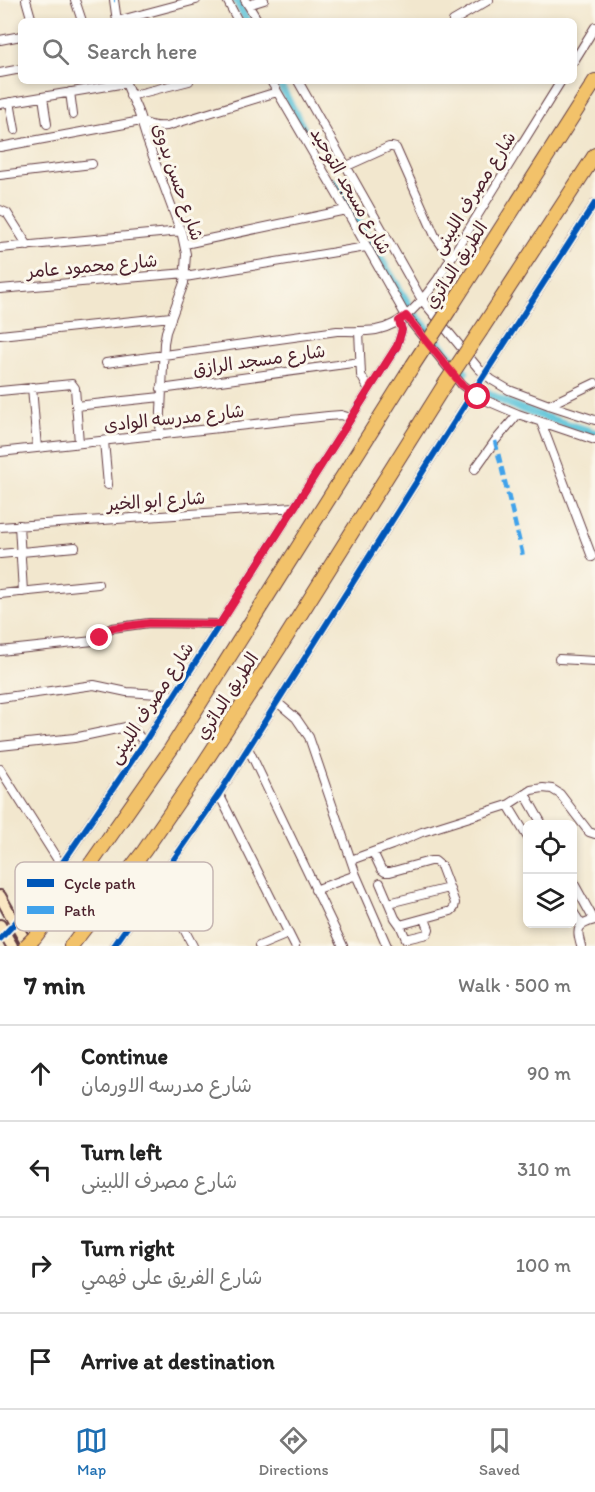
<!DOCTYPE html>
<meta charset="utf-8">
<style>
body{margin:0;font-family:Itim,"Playpen Sans Arabic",sans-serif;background:#f6f6f6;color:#222}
.controls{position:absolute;right:18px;bottom:18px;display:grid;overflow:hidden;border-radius:9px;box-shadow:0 3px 9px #0003}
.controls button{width:54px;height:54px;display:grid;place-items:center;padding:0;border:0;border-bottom:2px solid #e0e0e0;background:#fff;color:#222;font:30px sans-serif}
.stop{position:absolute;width:18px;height:18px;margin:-14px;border:4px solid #e11d48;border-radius:50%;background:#fff}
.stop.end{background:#e11d48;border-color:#fff;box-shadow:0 2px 6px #0008}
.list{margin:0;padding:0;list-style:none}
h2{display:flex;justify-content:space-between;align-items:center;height:78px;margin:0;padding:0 24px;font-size:26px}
h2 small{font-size:20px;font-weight:400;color:#767676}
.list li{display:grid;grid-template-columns:39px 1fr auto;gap:18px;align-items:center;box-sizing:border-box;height:96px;padding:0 24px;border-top:2px solid #e0e0e0}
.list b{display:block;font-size:22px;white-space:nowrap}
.list p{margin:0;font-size:20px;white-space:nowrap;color:#767676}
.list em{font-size:20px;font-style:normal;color:#767676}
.icon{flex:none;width:33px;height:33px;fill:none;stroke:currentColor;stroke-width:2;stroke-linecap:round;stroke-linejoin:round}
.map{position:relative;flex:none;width:595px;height:946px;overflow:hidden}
.search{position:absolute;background:#fff;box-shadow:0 3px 9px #0003;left:18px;right:18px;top:18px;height:66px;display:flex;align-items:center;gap:15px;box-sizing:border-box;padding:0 21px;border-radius:9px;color:#767676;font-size:22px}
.sheet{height:462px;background:#fff}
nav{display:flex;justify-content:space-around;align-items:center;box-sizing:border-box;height:84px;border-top:2px solid #e0e0e0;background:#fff;font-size:16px;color:#767676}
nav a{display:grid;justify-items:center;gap:3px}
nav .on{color:#1f6fb2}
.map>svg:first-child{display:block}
</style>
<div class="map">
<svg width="595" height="946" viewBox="0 0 595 946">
<rect width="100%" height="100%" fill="#fbf7ec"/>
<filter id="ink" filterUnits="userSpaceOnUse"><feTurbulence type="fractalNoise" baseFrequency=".0167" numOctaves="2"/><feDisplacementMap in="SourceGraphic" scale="12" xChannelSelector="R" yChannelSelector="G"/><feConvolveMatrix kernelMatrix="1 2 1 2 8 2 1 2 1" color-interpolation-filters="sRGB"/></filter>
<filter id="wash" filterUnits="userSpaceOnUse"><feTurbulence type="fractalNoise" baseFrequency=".008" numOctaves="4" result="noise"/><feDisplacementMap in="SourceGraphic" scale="24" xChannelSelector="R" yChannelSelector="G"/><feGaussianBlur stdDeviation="1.35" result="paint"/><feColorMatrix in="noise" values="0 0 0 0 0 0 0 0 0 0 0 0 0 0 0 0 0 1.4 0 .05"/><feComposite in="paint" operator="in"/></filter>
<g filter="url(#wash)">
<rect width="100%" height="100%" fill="#f2e7ce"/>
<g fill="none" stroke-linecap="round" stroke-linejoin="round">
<path stroke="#5dc5da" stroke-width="8" d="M236,0l11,21
M278,81l28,53
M334,182l76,125
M415,315l50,57
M486,392c34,20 72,29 109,41"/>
</g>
</g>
<g filter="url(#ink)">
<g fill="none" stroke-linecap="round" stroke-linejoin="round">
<g stroke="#633d43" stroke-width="10">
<path id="street" d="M26,0l6,21
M75,0l7,21
M114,0l3,21
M227,0l11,21
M245,0l13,21
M248,5l16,-5
M117,21l79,-21
M453,21l36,-21
M0,40l21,-4
M574,61l21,-34
M0,73l21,-4
M125,81l14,33 8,26 35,95 4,19 -2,29 -18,49 -2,11 -4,92
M271,81l75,129 60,106 56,69 16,12 40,17 77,26
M298,81l124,219 57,69 13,11 17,10 40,15 46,15
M70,92l3,23
M130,96l59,-15
M43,97l4,27
M10,102l5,28
M0,104l126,-21
M0,147l141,-26c9,5 15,6 26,5l110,-34
M347,166l42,-19h3l4,1 39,88 16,22
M0,175l92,-11
M0,210l7,3 21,33
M185,244l161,-34
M0,248l181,-17
M185,277l181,-30
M0,289l186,-16
M359,331l2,44 8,15
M0,335l171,-18
M106,363l231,-32c13,0 26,1 39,-1 28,-5 46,-29 62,-51l123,-198
M32,387l5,61
M161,389l199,-27
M0,391l72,-7 3,4 4,55
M549,405l46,-22
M76,406l85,-9
M541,422l51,135
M104,441l4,44
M0,452l328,-36 13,-1 10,3
M475,469l20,-28 23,-27
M19,525l4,67
M0,527l294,-20
M0,554l75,-7
M0,594l98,-10
M0,651l93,-10 3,-1 8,-8 8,-4 37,-5 71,1
M559,659l36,2
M0,698l94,-13 33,7 48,3
M277,702l19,16 13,19 47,138 31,71
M0,746l74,-8 52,-11 8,2 10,14
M248,748l95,198
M0,769l61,96
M219,794l76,152
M525,794l17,30
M508,805l20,33
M373,852l8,17 4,3h5l40,-11h5l6,5 14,37 -1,5 -3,3 -51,14
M351,860l41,-15 30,-13 86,-27 23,-15 12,-2 9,1 8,5 29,38 6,2
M572,880l22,40
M159,882l34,64
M380,883l15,35 5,7 6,14 21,-5 2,-5 -4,-10
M315,890l41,-15
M389,903l60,-15
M572,910l9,14
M0,939l15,-16 46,-58 83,-122 253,-397 5,-16 -3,-9
M114,946l105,-152 253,-400 123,-191
M259,946l29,-12
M581,946c-5,-18 -4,-21 14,-26"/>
</g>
<g stroke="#633d43" stroke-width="14">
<path id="secondary" d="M0,896l28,50
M0,925l12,21"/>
</g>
<g stroke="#633d43" stroke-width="16">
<path id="highway" d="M449,310l146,-229
M481,330l114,-175
M34,938l58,-76 79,-113 242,-384
M71,946l73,-95 53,-77 86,-132 162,-258"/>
</g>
<use href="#street" stroke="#fff" stroke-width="8"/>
<use href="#secondary" stroke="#fae7c3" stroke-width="10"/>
<use href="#highway" stroke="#f2c26a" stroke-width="14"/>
<g stroke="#633d43" stroke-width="16" stroke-linecap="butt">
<path id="highway-bridge" d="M413,365l36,-55
M445,384l36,-54
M26,946l8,-8"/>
</g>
<use href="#highway-bridge" stroke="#f2c26a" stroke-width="14"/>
<path stroke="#40a2eb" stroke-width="4.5" stroke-dasharray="9 4.5" stroke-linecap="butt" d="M114,0h1
M495,441l28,115"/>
<g stroke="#fbf7ec" stroke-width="10">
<path id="cycleway" d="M0,939l15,-16 46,-58 83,-122 253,-397 5,-16 -3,-9
M114,946l105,-152 253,-400 123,-191"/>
</g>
<use href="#cycleway" stroke="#0057b8" stroke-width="6"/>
</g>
</g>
<g fill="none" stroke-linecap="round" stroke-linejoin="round" filter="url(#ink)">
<path stroke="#e11d48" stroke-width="8" d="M100,638l4,-6 8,-4 37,-5 71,1 177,-278 5,-16 -3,-9 7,-5 56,69 16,12"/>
</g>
<g text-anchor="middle" stroke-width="6" stroke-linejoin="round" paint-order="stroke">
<g font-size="18" fill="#4a1f2b" stroke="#fbf7ec">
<text transform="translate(178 182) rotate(71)" y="6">شارع حسن بدوى</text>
<text transform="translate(351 191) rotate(60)" y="6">شارع مسجد التوحيد</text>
<text transform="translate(474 193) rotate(-58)" y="6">شارع مصرف اللبينى</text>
<text transform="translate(456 265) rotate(-57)" y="6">الطريق الدائري</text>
<text transform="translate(92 266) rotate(-5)" y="6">شارع محمود عامر</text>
<text transform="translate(259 360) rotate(-8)" y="6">شارع مسجد الرازق</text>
<text transform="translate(174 418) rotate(-6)" y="6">شارع مدرسه الوادى</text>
<text transform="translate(156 501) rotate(-4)" y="6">شارع ابو الخير</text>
<text transform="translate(227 696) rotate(-57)" y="6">الطريق الدائري</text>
<text transform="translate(151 703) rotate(-57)" y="6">شارع مصرف اللبينى</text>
</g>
</g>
<rect x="15" y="862" width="198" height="69" rx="9" fill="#fbf7ec" stroke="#c6b6b2" stroke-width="1.5"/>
<rect x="27" y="879" width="27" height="8" fill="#0057b8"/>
<rect x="27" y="906" width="27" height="8" fill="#40a2eb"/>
<g font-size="16" fill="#4a1f2b">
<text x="64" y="889">Cycle path</text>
<text x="64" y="916">Path</text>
</g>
</svg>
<div class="controls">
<button><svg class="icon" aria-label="locate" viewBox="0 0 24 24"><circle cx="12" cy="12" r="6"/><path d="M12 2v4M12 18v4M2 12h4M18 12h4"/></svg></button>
<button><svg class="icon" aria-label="layers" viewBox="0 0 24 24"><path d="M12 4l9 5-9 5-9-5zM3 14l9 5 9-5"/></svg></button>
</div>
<div class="stop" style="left:478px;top:397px"></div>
<div class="stop end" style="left:100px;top:638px"></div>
<div class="search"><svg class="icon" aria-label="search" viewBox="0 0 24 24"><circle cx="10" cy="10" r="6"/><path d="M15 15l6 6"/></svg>Search here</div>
</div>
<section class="sheet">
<h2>7 min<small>Walk · 500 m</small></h2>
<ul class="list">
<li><svg class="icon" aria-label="ahead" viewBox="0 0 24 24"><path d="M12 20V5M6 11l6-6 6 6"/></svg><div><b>Continue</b><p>شارع مدرسه الاورمان</p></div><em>90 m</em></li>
<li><svg class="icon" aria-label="left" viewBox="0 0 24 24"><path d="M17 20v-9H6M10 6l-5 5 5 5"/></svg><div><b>Turn left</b><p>شارع مصرف اللبينى</p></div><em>310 m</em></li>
<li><svg class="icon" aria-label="right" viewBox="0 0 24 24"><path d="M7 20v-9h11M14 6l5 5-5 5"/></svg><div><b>Turn right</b><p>شارع الفريق على فهمي</p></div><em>100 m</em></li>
<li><svg class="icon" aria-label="arrive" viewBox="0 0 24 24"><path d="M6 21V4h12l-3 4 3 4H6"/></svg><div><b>Arrive at destination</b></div></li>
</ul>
</section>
<nav>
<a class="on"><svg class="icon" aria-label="map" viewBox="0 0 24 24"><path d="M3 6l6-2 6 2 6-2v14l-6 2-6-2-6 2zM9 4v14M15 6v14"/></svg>Map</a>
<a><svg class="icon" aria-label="directions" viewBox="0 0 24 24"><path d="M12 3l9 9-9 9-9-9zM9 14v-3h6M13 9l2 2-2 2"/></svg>Directions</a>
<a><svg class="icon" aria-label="saved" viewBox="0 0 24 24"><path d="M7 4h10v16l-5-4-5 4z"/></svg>Saved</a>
</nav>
